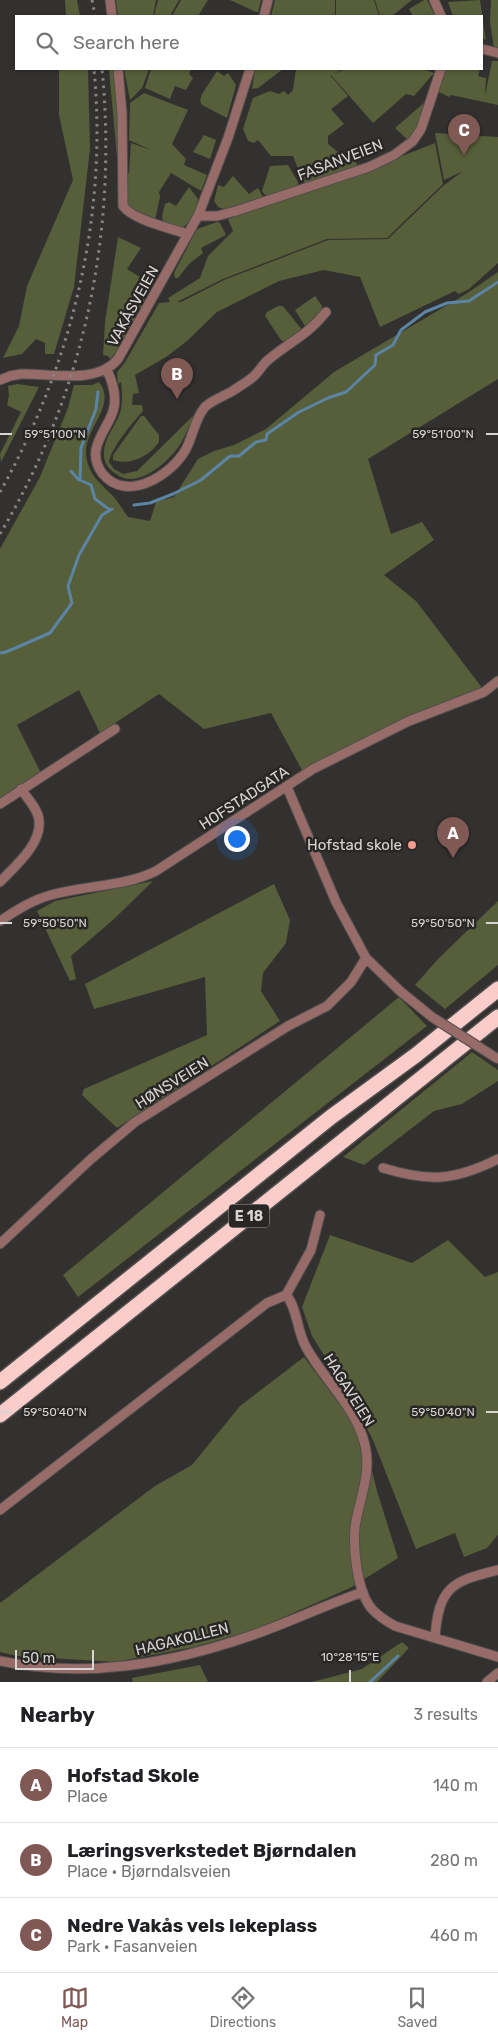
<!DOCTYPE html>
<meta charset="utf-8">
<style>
body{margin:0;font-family:Rubik,sans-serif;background:#f2f2f2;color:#202124}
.scale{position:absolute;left:15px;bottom:12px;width:79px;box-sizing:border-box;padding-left:5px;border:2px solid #d7d6d5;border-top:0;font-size:14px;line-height:18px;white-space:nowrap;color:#d7d6d5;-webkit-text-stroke:4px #292725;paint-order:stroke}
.you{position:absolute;left:236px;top:838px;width:18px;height:18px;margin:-12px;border:4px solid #fff;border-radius:50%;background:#1a73e8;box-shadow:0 0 0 8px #1a73e833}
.badge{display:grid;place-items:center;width:32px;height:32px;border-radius:50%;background:#805954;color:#fff;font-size:16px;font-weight:700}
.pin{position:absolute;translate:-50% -41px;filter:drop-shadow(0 1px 2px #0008)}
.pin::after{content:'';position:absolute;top:26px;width:18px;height:15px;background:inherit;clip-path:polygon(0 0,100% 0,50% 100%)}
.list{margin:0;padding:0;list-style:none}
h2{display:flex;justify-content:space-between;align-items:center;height:65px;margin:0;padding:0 20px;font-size:21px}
h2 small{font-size:16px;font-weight:400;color:#757577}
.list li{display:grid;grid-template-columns:32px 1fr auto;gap:15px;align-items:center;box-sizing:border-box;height:75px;padding:0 20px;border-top:1px solid #e0e0e0}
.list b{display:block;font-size:19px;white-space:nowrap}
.list p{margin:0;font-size:16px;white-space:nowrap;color:#757577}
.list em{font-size:16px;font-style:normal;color:#757577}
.icon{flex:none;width:28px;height:28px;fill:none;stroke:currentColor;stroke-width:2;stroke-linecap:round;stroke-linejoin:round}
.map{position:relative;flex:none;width:498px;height:1682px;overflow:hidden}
.search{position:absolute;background:#fff;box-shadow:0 1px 4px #0004;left:15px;right:15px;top:15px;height:55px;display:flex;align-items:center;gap:12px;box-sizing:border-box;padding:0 18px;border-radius:0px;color:#757577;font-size:19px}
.sheet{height:290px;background:#fff}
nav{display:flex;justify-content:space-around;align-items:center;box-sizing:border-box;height:70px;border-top:1px solid #e0e0e0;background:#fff;font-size:14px;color:#757577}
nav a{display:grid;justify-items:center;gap:2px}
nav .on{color:#805954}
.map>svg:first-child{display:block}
</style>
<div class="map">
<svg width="498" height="1682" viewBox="0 0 498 1682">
<rect width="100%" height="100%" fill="#33312f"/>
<path fill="#565e3a" d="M65,0h12l3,16h-14z
M116,0h40l-3,16h-35z
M158,0h21l-9,16h-16z
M181,0h27l-10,16h-26z
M230,0h31l-3,12h-2z
M275,0h60v16h-64z
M336,0h38l5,16h-43z
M375,0h37l-20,16h-12z
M424,0h3l8,16h-22l-4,-7z
M480,0l6,40 -4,-2v-22h-29l-5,-14z
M491,0h7v49l-4,-1 -4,-26z
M492,61h6v44l-47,-10 -2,2 -12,-6 6,-22h37l-2,7 8,2 -1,18z
M59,69h29l2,80 -16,138 -20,67h-9v-11l-9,-4 -14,15 -19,4 16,-32 8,-40 46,-106 -14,-65z
M109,69h4l5,46v53z
M124,69h25l-7,19 -12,12z
M151,69h40l-2,5 4,4 -7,12 -11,-4 -5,13 -25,-11z
M255,69h28l-25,19 -6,1z
M296,69h47l-10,5 13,-5h77l11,4 -20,23 -8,-2 -33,29 -42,-48h-1l18,21 -17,13 13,15 -16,12v8l21,17h6l3,5 -54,18 -11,-28h-22l-13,-16 -4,3 -6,-2 -5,-12 10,-31 17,-7 9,3 5,-3 4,4 5,-5z
M217,71l7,5 4,-3 8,12 -9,33 -25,-13 -2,-4 2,-7z
M144,93l44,17 -16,34 14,15 -2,6 23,10 -6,16 -30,-18 -12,19 1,5 -5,23 -28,-12 -2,-33 4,-2 2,-30 20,7 -22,-10 1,-37z
M425,102l-8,24 -9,14 -13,-12z
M435,133l63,4v126l-29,26 -10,5 -4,-3 -75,36 -20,-50 -36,-7 -45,11 -62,31 -30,29 -21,16 -31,18 4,18 -6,1 -1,11h10l1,6c-10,11 -32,37 -34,51l5,7 9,5 14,-3 57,-56c-4,9 -8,19 -13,28 -10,17 -41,45 -62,33 -8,-5 -15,-11 -15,-21 -1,-16 11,-28 16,-42 3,-10 2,-20 1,-31l-3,2 -1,-12 7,-8 35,-61 11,-1 -2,-4 32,-20 8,-22 25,-25 -5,-12 158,-54 14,-8 35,-14 8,41 -56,54 -60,1 -104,40 -46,23h4l43,-22 104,-40 60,-1 55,-53 20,-15 -19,9z
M204,135l12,5 -6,19 -17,-7z
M288,165l10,17 -1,4 -30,11 -5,-6 8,-25z
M233,176l16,18 9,-6 5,9 -39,12 -6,-2 -4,-6 4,-16 6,2z
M189,187l9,12c-2,11 -6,25 -17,29l-18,-5 -1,-7 3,-12 4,-2 7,4z
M217,222l3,1 6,12 -25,13 2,5 -14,11 -11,14h-3l-1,-5 23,-44z
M118,237l23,11 -14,21 25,16 -35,67 -7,7 -2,-3 -5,-1 2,-33z
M498,272v107l-130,80 23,75 31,-12 12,18 -50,35 32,26 67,88 -180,83 -32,-59 -67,16 -45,-35 -59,39 -21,-43 -62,35 24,48 -41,27v-251l40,-72 28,-69 6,-23h18l7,-3c20,25 -20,49 -12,79 4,15 12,21 22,31 8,7 13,17 19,25l22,4 6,-19 18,-5 24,-38 16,-8 20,-6 32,-16 68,-57 132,-78z
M315,296l7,10 -1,6 -8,6 -3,7 -5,1 -10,-16z
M278,306h5l20,25 -18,11 -4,-2 -16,-24 2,-4z
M17,384l22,3 -38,75 -1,-8 21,-42 -14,-7 2,-10 -1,-9z
M141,416h3l15,19v7c-9,14 -29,24 -46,18v-5z
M153,881l-39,38 -43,37 5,23 -6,2 -33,-70 18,-10z
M274,884l16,36 -4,23 -23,30 -2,18 19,30 -163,107 -35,-33 2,-6 123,-54 -2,-58 -111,32 -9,-25z
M498,901v64l-53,44 -30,-24 24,-27z
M399,997l28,29 -349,271 -15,-22z
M472,1052l26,18v11l-36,23 -28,7 -70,54 -21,-8z
M330,1235l82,28 36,-23 37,37 13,-5v263l-11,13 -23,9 -9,-24 -39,16 -43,-109 -19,-37 -42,-67 -10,-29z
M304,1357l51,68 11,22 11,44 21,67 -48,30 -93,41 -63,18 -79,15 -98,-6 -17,-4v-49l155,-117 37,-21 48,-59z
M402,1642l7,6 -32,34h-65l50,-13z
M200,1665l8,17h-75l-1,-4z"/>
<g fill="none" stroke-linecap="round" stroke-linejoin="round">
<path stroke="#5b84a5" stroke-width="3" d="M98,392l-2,17 -15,39 -1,32 11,5 4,14 15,11
M71,471l8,9
M134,505l16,-2 23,-9 28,-14 29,-24h9l17,-14 10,-2 1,-6 32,-22 29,-14 18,-6 29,-27 1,-10 17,-10 8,-15 24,-18 22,-9 22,-2 29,-19
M0,653l6,-1 44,-19 22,-30 -4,-17 11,-31 23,-40 10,-6
M370,1682l28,-26"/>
<g stroke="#514f4d" stroke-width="11">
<path id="street" d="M110,0l2,16
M434,0l7,16
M264,16l4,-16
M482,49l16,4
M118,69l4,44 1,93c10,14 47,22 64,28
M198,216h19l19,-5 133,-44 25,-12 19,-14 8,-12 20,-60
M107,370c6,13 11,30 5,44 -8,20 -26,36 -10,59 24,31 70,2 84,-24 7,-13 9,-31 19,-42 7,-7 20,-11 29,-17 6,-4 13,-8 19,-13 6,-5 9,-12 15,-17 20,-17 41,-26 58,-48
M0,380l10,-4 11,-2c30,-1 76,11 97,-15l80,-143 30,-78 22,-69
M287,787l49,115 30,56 34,33
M0,804l115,-75
M0,882c15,-16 42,-38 39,-62 -1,-11 -12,-22 -18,-31
M0,921c17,-11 32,-21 51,-26 35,-10 73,-8 105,-24l157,-102 96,-48 75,-29 14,-11
M383,1168c46,14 71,13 115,-9
M0,1244l91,-85 44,-37 153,-96 39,-20 24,-24 15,-24
M286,1295c11,11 11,37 20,52 18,33 50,60 59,98 7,29 -6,54 -10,82 -2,22 2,63 16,81 7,8 15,13 24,18l103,31
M286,1295l25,-45 9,-35
M0,1510l267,-207 19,-8
M435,1637c4,-50 17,-56 63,-67
M0,1661c86,18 168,3 250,-25 38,-13 75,-31 113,-44
M487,1682l11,-9"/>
</g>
<g stroke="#514f4d" stroke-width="18">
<path id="highway" d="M0,1382l331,-265 85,-62 82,-66
M0,1415l498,-398"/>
</g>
<use href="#street" stroke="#976b68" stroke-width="9"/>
<use href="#highway" stroke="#facdca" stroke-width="15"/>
<path stroke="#878684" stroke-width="3" stroke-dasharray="2.5 5" stroke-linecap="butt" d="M92,0l3,16
M0,492c72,-128 108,-276 94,-423
M0,534c84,-141 118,-302 102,-465"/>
<g stroke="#514f4d" stroke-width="11" stroke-linecap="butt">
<path id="street-bridge" d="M400,991l32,26 66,42"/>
</g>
<use href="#street-bridge" stroke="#976b68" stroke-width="9"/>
</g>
<path fill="none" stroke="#d7d6d5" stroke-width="2" d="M0,434h12M486,434h12M0,923h12M486,923h12M0,1412h12M486,1412h12M350,1670v12"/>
<circle fill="#f59d8f" stroke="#292725" stroke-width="2" cx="412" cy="845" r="5"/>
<g text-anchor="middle" stroke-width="5" stroke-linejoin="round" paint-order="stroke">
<rect fill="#292725" stroke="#a3a2a0" stroke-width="1" x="229" y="1204.5" width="40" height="23" rx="4"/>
<g font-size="14" font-weight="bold" fill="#d7d6d5">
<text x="249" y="1221">E 18</text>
</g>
<g font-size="15" fill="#d7d6d5" stroke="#292725">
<text transform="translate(340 160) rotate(-21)" y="5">FASANVEIEN</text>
<text transform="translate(133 306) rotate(-61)" y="5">VAKÅSVEIEN</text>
<text transform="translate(244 798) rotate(-33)" y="5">HOFSTADGATA</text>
<text transform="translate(172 1083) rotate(-32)" y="5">HØNSVEIEN</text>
<text transform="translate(349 1390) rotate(58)" y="5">HAGAVEIEN</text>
<text transform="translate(182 1639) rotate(-14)" y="5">HAGAKOLLEN</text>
</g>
<g font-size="15" fill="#d7d6d5" stroke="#292725" text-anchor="end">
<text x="402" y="850">Hofstad skole</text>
</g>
</g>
<g font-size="12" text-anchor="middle" fill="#d7d6d5" stroke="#292725" stroke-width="5" stroke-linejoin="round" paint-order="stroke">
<text x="55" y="438">59°51'00"N</text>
<text x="443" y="438">59°51'00"N</text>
<text x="55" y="927">59°50'50"N</text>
<text x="443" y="927">59°50'50"N</text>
<text x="55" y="1416">59°50'40"N</text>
<text x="443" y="1416">59°50'40"N</text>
<text x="350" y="1661">10°28'15"E</text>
</g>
</svg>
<div class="scale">50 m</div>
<div class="you"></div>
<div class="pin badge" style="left:453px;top:858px">A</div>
<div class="pin badge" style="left:177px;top:399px">B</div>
<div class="pin badge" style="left:464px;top:155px">C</div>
<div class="search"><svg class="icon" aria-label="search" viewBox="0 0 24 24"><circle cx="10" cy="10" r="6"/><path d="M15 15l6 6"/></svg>Search here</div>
</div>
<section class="sheet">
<h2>Nearby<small>3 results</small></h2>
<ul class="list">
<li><span class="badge">A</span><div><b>Hofstad Skole</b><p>Place</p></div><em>140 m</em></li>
<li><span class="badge">B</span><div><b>Læringsverkstedet Bjørndalen</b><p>Place · Bjørndalsveien</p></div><em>280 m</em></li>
<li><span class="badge">C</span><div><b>Nedre Vakås vels lekeplass</b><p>Park · Fasanveien</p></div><em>460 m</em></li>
</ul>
</section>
<nav>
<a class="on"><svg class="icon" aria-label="map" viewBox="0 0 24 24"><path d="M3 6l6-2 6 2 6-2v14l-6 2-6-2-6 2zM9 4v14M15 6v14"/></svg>Map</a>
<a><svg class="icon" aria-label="directions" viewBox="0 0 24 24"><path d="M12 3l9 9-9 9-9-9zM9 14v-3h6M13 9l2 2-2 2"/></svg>Directions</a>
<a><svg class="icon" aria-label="saved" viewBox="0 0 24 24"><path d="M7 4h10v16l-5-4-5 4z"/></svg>Saved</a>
</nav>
